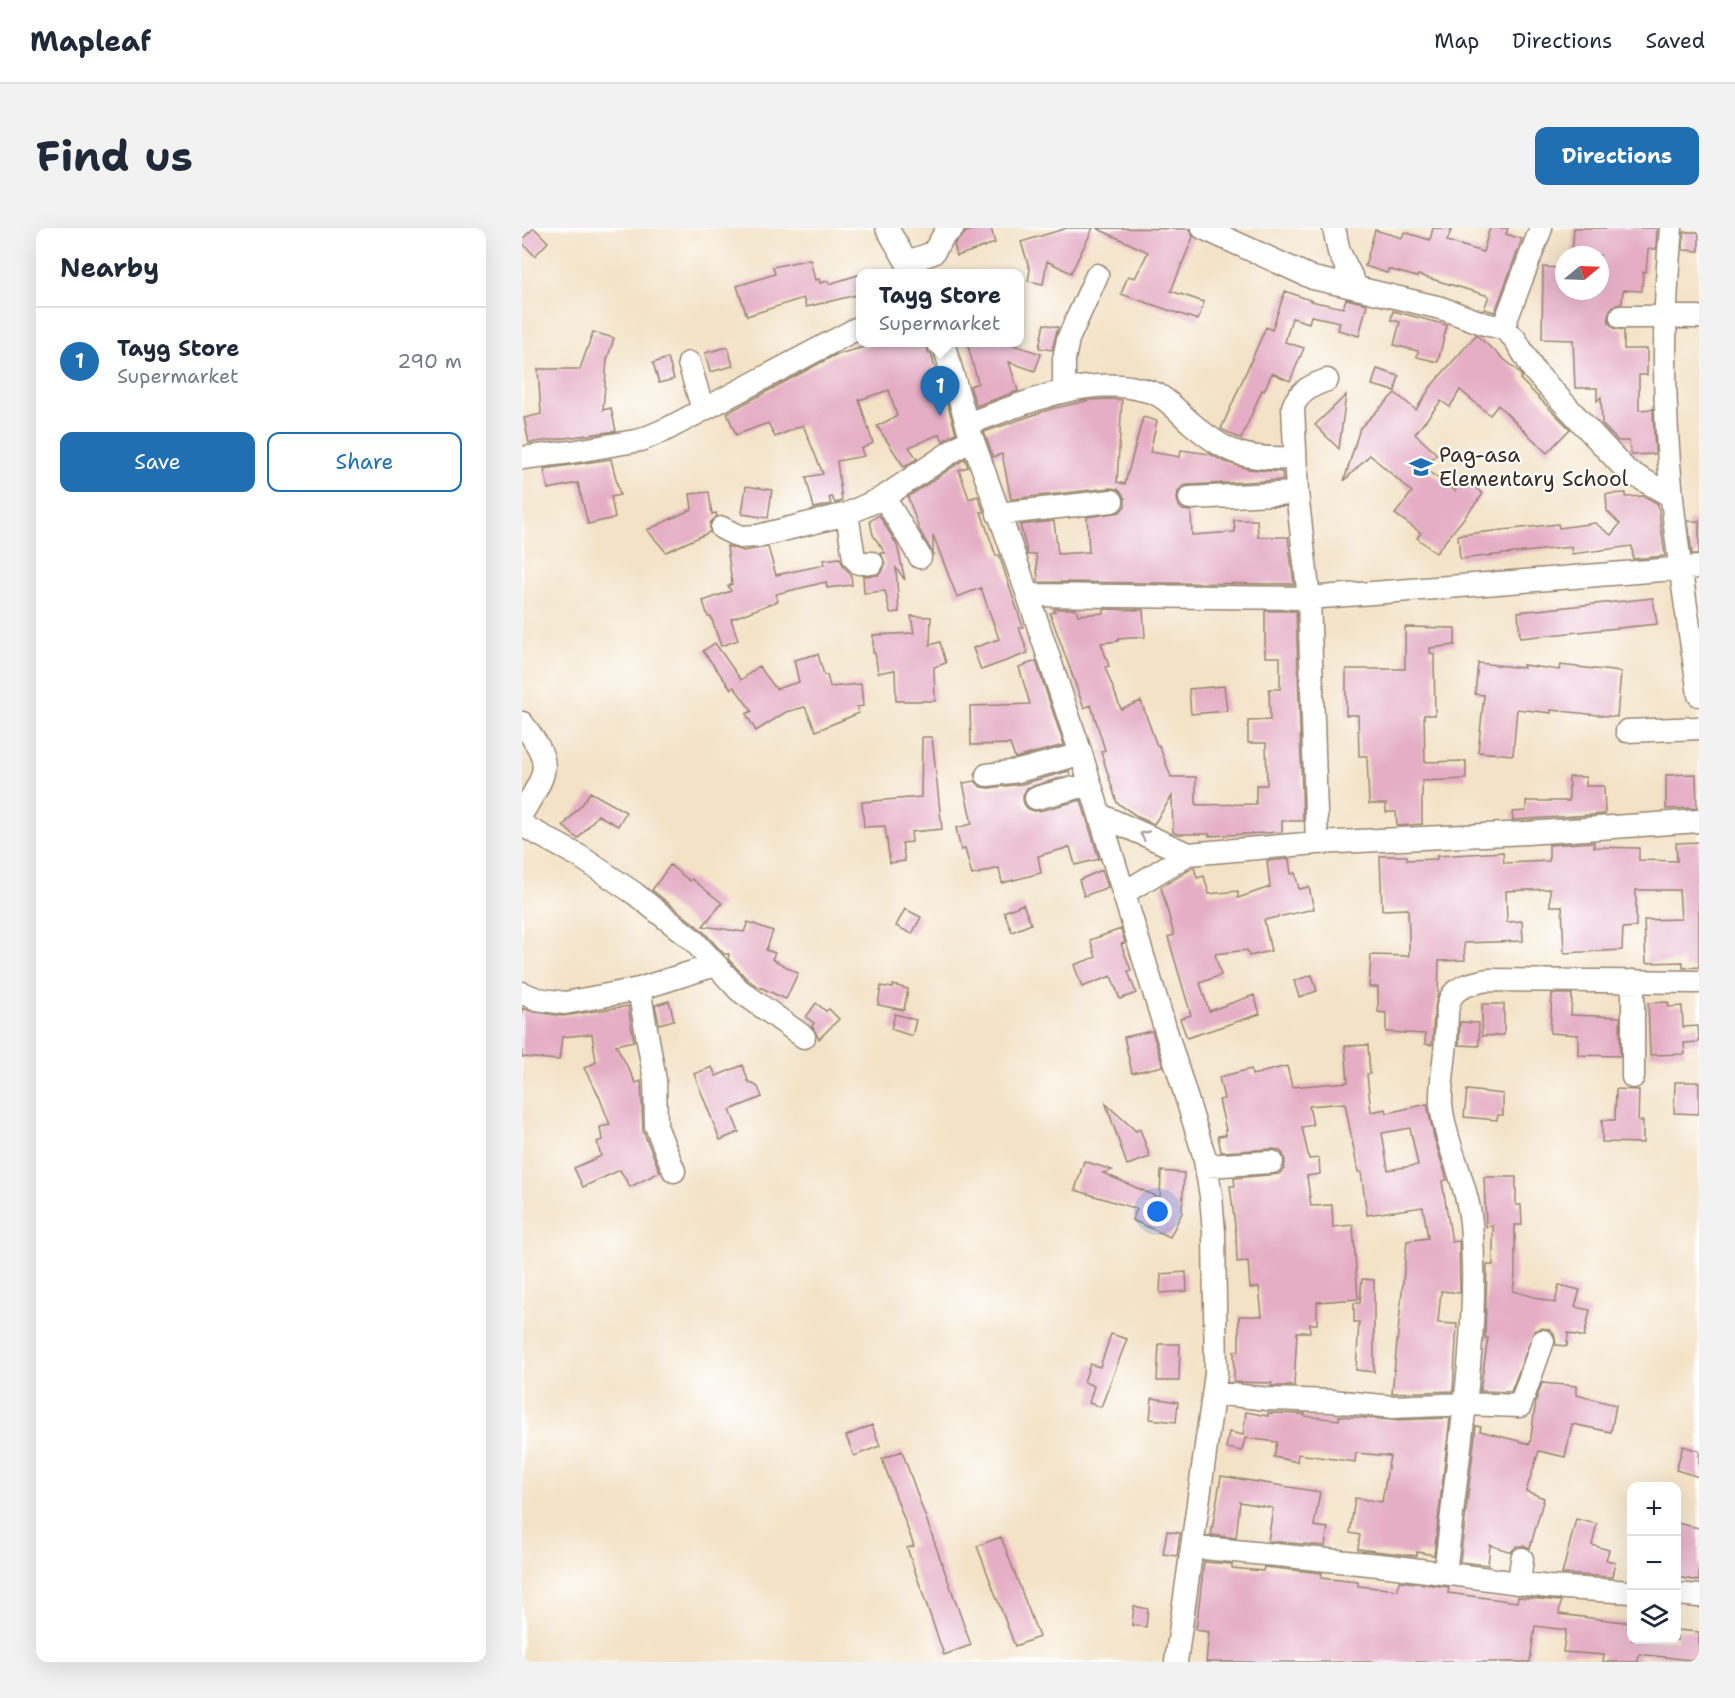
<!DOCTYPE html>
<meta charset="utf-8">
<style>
body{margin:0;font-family:"Shantell Sans",sans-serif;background:#f2f2f3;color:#1f2937}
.controls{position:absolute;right:18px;bottom:18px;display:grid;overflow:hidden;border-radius:12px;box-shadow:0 6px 24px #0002}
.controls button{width:54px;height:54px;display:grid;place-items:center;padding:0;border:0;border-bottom:2px solid #e0e1e3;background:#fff;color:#1f2937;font:30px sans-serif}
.compass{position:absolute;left:1033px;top:18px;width:54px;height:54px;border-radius:50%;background:#fff;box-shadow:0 6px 24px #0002;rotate:71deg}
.you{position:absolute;left:636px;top:984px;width:21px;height:21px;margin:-15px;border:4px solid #fff;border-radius:50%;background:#1a73e8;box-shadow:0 0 0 9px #1a73e833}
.badge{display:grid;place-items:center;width:39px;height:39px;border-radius:50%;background:#1f6fb2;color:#fff;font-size:20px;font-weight:700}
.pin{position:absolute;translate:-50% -50px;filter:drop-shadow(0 2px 3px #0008)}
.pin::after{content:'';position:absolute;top:32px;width:21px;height:18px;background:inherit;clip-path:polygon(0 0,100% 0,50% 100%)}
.popup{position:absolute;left:334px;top:41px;width:168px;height:78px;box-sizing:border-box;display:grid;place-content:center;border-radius:12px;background:#fff;filter:drop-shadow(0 2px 4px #0005);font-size:20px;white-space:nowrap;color:#747a83}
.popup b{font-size:22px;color:#1f2937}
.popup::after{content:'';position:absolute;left:50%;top:100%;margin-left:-12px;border:12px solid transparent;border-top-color:#fff}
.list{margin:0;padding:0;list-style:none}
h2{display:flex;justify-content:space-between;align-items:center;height:78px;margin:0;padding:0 24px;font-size:26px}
h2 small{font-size:20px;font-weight:400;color:#747a83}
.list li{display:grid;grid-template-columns:39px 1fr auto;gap:18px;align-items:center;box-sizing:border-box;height:108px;padding:0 24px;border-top:2px solid #e0e1e3}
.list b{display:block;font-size:22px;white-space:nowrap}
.list p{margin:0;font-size:20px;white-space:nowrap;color:#747a83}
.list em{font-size:20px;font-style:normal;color:#747a83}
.actions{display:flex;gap:12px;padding:18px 24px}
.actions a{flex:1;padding:14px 0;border:2px solid #1f6fb2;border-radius:12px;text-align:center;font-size:21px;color:#1f6fb2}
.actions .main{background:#1f6fb2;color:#fff}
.icon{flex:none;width:33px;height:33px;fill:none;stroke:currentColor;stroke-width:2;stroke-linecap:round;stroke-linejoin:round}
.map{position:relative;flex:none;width:1177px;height:1434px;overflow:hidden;border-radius:12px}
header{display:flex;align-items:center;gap:36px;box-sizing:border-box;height:84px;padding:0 30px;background:#fff;border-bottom:2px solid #e0e1e3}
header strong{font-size:28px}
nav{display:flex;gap:33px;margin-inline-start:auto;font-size:21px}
.intro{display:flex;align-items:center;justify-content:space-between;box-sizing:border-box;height:144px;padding:0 36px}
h1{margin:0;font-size:42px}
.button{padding:15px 27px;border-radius:12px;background:#1f6fb2;color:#fff;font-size:21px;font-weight:700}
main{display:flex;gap:36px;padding:0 36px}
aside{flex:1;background:#fff;border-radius:12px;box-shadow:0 6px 24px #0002}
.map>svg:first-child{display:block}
</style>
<header>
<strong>Mapleaf</strong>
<nav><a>Map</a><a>Directions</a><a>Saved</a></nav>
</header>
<div class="intro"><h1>Find us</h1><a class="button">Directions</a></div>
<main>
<aside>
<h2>Nearby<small></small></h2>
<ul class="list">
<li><span class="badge">1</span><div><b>Tayg Store</b><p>Supermarket</p></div><em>290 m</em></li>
</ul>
<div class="actions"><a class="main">Save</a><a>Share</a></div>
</aside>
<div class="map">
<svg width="1177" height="1434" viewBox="0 0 1177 1434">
<rect width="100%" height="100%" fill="#fff"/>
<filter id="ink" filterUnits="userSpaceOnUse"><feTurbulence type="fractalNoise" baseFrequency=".0167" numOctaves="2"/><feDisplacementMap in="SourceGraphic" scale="12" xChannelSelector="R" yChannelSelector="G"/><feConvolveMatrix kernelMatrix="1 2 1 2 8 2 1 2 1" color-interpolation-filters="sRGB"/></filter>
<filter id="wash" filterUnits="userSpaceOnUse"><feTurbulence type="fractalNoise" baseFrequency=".008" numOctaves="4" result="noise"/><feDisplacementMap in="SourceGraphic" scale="24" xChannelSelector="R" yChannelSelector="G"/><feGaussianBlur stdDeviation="1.35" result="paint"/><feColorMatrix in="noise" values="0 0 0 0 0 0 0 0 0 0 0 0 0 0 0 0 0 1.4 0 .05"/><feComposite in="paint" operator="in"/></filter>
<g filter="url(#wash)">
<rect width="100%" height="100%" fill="#f3e2c6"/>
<g id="blocks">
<path fill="#e5aec5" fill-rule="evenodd" d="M12,0l14,14 -13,14 -13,-13v-4z
M455,0h14l4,15 -38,13 -3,-12 12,-12z
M545,0h26l-22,45 -24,-12 -4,23 -15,-3 2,-11 -9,-28z
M574,0l94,1 3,8 -22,54 33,11 -6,18 -77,-26 7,-18 7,2 13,-26z
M911,0h19l-5,13 36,11 7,-24h18l-2,6 16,5 -27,73 -11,-3 5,-13 -71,-21 -1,2 -29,-8 -1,4 -22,-7 10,-36 27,8 2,-6 26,8z
M1052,0h83l-1,21h-8l-2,23h-3l-1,19 -19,-1 -1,13 -8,3 -4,4 -2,6 1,7 5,5 10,2v19h23v26h-8v35l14,-1 2,45 -24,1 -2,-14h-11l-16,-17 -1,-27 -4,4v-13h-22l-2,-48 -31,-1 1,-72 21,1v23h36v-36h-28z
M1162,4h15v19l-16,-1z
M288,31l5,21 4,-1 1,4 8,-2 1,3 32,-10v20l-55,13 -3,-9 -56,18 -10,-30 38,-12 -2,-7z
M763,63l30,11 28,6 3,-9 21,5 -8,32 -21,-6 2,-8 -29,-6 -2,7 -17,-5 -7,24 19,6 -14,33 -18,-8 -8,18 -2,-1 -21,49 -20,-10 45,-102 6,3z
M871,83l54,14 -9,37 -21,-5 1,-6 -24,-6 6,-23 -9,-2z
M522,96l14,3 -6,23 -13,-2z
M71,104l21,6 -7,22 -4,50 8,-2 5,23 -87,12 -5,-25 17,-4 -3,-45h42z
M954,107l43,37 3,5 -2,2 50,50 -23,24 -49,-48 -8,10 -30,-25 -10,17 -9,-6 -26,33 22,20 -13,14 31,23 9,-13 19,16 -47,59 -19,-15 4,-5 -26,-19 17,-22 -42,-37 -26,26 16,-53 35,-35 21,17 16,-25z
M360,114h44l3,11h2l6,23 2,-1 17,58 -13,8 -3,-7 -31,13 8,12 -13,8 -27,-41 20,-10 -8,-26 -30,10 14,43 -12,6 3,7 -27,5 5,40 -7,2 -3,-6 -3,1 2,6 -17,4 -8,-31 17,-3 -20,-49 -28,12 -7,-14 -32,12 -9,-22 108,-58z
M445,114h38l36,12 -6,17 -26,-9 9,29 -42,15 -6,-20 8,-3z
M206,119l5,19 -23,6 -5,-19z
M146,130l6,21 -15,4 -6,-20z
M855,141l22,7 -4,15 -23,-6z
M824,167l-7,54 -24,-24z
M587,171l13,1 -5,82 8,2 18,-67 14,4 -7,31 30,5 1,-7 29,4 13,7 25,8 34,3 1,8 -94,5 -6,1 -5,5 -1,8 2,7 4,4 8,1 1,24 43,-3 -1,-12h23l1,17h30l6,47 -256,-2 -2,-28 -8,1 -8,-30 34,-4 4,33 31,-2 -2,-35 33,-5 5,-6v-7l-3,-6 -4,-4 -8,-1 -99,11 -9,-45 -9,3 -9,-25 67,-23 39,-9z
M89,231l9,36 -9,2 4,21 -27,6 -10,-41 -30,6 -4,-20z
M443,231l3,8 -9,3 10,29 9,-3 6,16h-3l15,44 3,-1 24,72 -4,1 9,25 -47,17 -8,-22 26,-9 -18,-51 -24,9 -24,-62v19l-14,-25 -11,-32z
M224,258l26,4 -4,28 -26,-4z
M187,264l3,22 4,-1 1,3 -7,7v9l-44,20 -19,-22 45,-21 -2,-15z
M1104,265v4l18,-1 14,8 7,52 -32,3 -1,-13 -60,8 -1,-7 -111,12 -2,-24 100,-11 1,4 36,-5 16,12 9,-11 -13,-13 -1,-17z
M357,287l18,30 8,35 -9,-12 3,44 -9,1 -5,-22 -21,2 -1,-17 15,-1 5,-5 2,-6 -4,-11h4l-12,-18 -3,-14z
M1166,293h11v33h-7z
M205,318l16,5 25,-4 8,28 48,-10 -1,-5 17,-2 4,9 7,7 1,11 -25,3 -1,-6 -50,12 2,7 -47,18 7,21 -17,6 -10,-29h-3l-5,-16 28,-10 -3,-5 4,-2z
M1131,370l4,26 -137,14 -2,-26z
M532,381h22l2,6 26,-2v-4l39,1 2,27 -27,2v2l-17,2 8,23 -4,1 16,42 20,-8 16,45 2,-1 12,32h25v28l60,-1v-19h11l-1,-42h-18v-22l22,-1 -1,-31h11v-32h-15v-46h31l7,210h-21v11l-73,4v-2h-32l-4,-2 -1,-36 -18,28 -14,-6 -23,-15 -16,-51 4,-2 -14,-45 -7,3 -34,-95 5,-1z
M389,388l20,1 -1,28 10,-3 6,21 -12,4 1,34h-39l-1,-31 -17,3 -3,-20h-2v-18l41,-2z
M883,399l50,1v17l-25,3v5l4,1 1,61h-11l1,47 41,-1v18l-44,2v43l-25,2 -1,-14h-10v-8h-17l-2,-48h-8l-1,-41h-12v-46h59z
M193,415l26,37 18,-14 17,23 23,-7 -5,-22 24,-6 6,21h3l3,12 31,-3 2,22 -6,1 2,6 -43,18 -11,-24 -19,5 -30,19 -10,-17 6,-3 -18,-24 -3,2 -28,-38z
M514,433l28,84 -49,13 -5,-14 -39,1 -1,-39 60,-2 -11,-37z
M956,435l46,5 -1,-3 36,5 1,-5 61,7 -4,45 -66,-7v3l-34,-4 -4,46 -35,-3 6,-57 -9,-1z
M702,458l3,25 -36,3 -2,-25z
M400,509h10l10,92 -31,3 1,10 -10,1 3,18 -15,2 -5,-37 -21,1 -2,-25 59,-5z
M547,543l1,4 -43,13 -4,7v7l4,6 6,3h6l42,-11 18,59 -24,6 -5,-18 -32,9 3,17 -39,10 -3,-15 -27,7 -7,-26 -4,1 -5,-22 16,-4 -9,-41 12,-2 6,6 8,1 33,-4z
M1174,546l1,34 -31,1v-34z
M1047,549h17v9h18l1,28 -92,6 -1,-8 14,-1v-10h43z
M68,564l36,20 -8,14 -20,-11 -20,24 -15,-13 21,-24z
M1072,614v5l45,1v12l38,1 -1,-18 23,-1v125l-16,1v-6l-37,1 -2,-43 37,-1 -2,-29h-43v37l-13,1 -1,22 -58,3 -2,-47h-12v-17l-44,2 1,31 15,-1 1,20 -59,2 1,17 -26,1 -1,32 -4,21 -2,31 -7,-1v-10l-39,-2v-19l-8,-1v-25h-9l2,-32 38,1v-20l-1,-27 -26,1 -2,-54h27v4l30,-1v-3l66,-4 1,11 45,-2v-16z
M767,631l2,15 4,-1 4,16 10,-2 5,22 -50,11 7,31 -22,5 -2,-6 -32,4 6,21 -21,8 9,28 45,-16 6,19 -73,24 -7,-19 11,-4 -23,-78 6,-2 -13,-48 33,-20 3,11 7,-2 5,18 29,-3v7l32,-11 -3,-26z
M148,637l20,16 2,-2 30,24 -19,23 41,6 4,-10 25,9 -7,19 9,3 -3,6 26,14 -12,26 -29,-13 -9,-6 -20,-21 1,-5h-5l-22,-24 -50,-40z
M580,642l6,17 -24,9 -5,-16z
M501,676l8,20 -19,8 -8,-20z
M383,681l16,8 -9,17 -16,-8z
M599,701l4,14 -4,1 10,26 -3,1 8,22 -16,6 -9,-23 -29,11 -8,-22 22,-8 -6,-17z
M790,747l5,16 -18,6 -5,-16z
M371,757l15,4 -4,21 -26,-5 3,-19 12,2z
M1030,766h20l-1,21 49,2v39l-42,-1v-20l-28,-2z
M147,773l5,19 -15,4 -4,-19z
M1146,774l1,5 13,-1 1,21 15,-1 1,16 -15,1 1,11 -35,1 -2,-52z
M294,775l10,8 3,-2 10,10 -20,20 -7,-13 2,-3 -8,-6z
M960,776h22v31l-22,1z
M106,778l6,35 -18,4 20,38 5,-2 2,50 17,41 -30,15 -10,-17 -37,17 -9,-19 27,-12 -4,-14 5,-2 -2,-13 10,-2 -11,-29 -15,-28 12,-6 -4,-28 -30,3 -3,23 -37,-3v-49l13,4 28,4z
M373,786l21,6 -4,16 -21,-7z
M938,794l19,1v23l-20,-1z
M630,803l11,35 -31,7 -8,-36z
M846,817l2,29h-3l4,38 15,-3 1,4 40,-9 7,33 13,43 -5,1 10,61 7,-1 1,52 -19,-2 -3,32 19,1 -4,67 -61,2 15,-152 21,-3 -5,-31 -56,8 -6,-43h-3l-13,-69 -36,3 4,19 -11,2 7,32 10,-1 1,16 -13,2 4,30 21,-1 1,22 20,-2 5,74 -41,3v22h-7v8h-13l-3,54h-23l1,-3 -38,-1v-31h5v-35h23l-3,-29 -9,1 -2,-27 -11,1 -1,-28 -6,-48h5l-1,-8 45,-4 5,-5 1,-7 -2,-8 -4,-4 -7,-1 -51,3 -3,-16 8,-1 -1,-5h1l-7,-30 5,-1 -5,-22 32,-8 1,6 35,-9 5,21 56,-5 -3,-36zM888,900l8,37 -30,5 -6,-37z
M221,837l5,16 10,6 4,10 -32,13 9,22 -19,8 -26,-66 18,-7 4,9z
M1153,854h24v32l-25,-1z
M1094,861l23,1 -1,31h5v22l-41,-1v-22h13z
M945,862l36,4v21h-5l-1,5 -33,-3z
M584,876l30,27 4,-2 10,28 -23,8z
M562,933l28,9 -9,3 57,25 1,-27 23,2 -2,40 -12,24 -38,-17 5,-11 -62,-19z
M962,949h32v28h5l1,20h-7v50l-2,16 42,12 4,-18 21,5 -5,17 15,3 -6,27 -16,-4 -1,13 -11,-1 -2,-12 -6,-4 -8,-1 -6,3 -23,61 -31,-1 8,-53h-3l2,-73h6v-39l-7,1z
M664,1044l1,19 -27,2 1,-19z
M840,1051l12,1v92l-18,-2 3,-48h-5v-19h6z
M589,1106l16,5 -26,68 -12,-4 5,-17 -10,-4 6,-18 10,3z
M637,1116h21l-1,37h-22z
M1020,1155l34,3v9l40,10 -5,27 -39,-8 -7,33 -26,-6 -13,40 18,7 -14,50 -6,-2h-7l-6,6 -21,-7 -2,20 -28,-3 16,-136 5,1 -1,4 50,13 6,-44z
M630,1170l26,4 -2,20 -26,-3z
M724,1184l22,4v-3l37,1 -1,2 35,4v-4l54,4 57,-2 -16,137 -17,-3v4l-59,-7 2,-14 -10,-2 5,-35 27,4 8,-46 -34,-3 -1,9 -57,-8 -1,8 -23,-5 3,-15 -32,-4 -3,13 -16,-3 3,-16 14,3z
M350,1197l8,21 -26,10 -8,-20z
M1161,1218l16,5v26l-23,-7z
M380,1223l69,194 -27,10 -37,-107 7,-2 -32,-87z
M699,1248l99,16 -6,34 14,2 -3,18 -57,-5 5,-33 -33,-6 -4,36 -25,-3z
M1054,1291l21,5 -5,21 17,5 -3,10 9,2 -3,15 -50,-3z
M1155,1295l22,5v53l-22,-4z
M645,1303l13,2 -3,23 -14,-2z
M479,1309l38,100 -24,9 -38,-100z
M682,1334l28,2v4l31,3 1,-4 58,6 -1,5 37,4v4l40,4 1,-9 50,6 -1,6 69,9 1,-5 43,4 -2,13 73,9v17h45v-10l22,2v29l-60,-7 -1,8h-35l1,-7 -41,-3 3,-22 -31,-4 -5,36h-324l3,-30 -13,-2z
M612,1378l14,3 -2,18 -14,-2z"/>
</g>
</g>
<g filter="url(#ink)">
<use href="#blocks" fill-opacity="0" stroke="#978672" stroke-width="1.5"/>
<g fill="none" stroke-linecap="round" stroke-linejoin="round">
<g stroke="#978672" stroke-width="25">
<path id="minor" d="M365,0l26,45
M681,0l110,50 44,10
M812,0l5,24 18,36 84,20 44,16 18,4
M1019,0l-38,100 12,11 19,32 92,99 45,26
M1149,0c-8,87 -8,181 1,269 6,66 18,132 27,198
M385,34l26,-9 11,-18 9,-7
M1099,89h78
M421,114l24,82 61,171 53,159 123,401 7,41 3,37 2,141 -40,288
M167,135l14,47
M542,162v-31l4,-20 29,-64
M445,196c52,-18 107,-45 163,-37 9,2 22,4 30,9 11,7 21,18 31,27 37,32 57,37 104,35
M0,230l49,-6 70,-12 26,-11 193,-102
M362,269l36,60
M668,270l107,-5
M325,286l7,44 5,5h13
M476,286l114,-13
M200,300l18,9 18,-1 89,-22 37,-17 88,-59
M506,367l281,3 390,-31
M0,495c32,42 26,47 0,90
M1105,503l72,-3
M465,547l31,-4 63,-17
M514,570l54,-14
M578,587l88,39
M0,597l57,31 55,37 59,47 46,50 65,47
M795,615l-8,-245 -12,-105 -4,-86c5,-15 19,-22 34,-27
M602,665l64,-39 129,-11 210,-10 172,-12
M117,761l16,91 1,46 18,45
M0,765l15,6 28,4 74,-14 76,-24
M1111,849v-96
M684,938l66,-4
M693,1165l53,6 64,2 61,6 72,-3c7,-59 11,-121 6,-181 -4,-41 -26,-79 -30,-119 -1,-21 4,-43 5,-64 2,-39 -4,-52 42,-60l211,2
M671,1319l196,19 160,21 83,5
M923,1345l20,-169 55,2 23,-65
M997,1355l3,-24
M1154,1366l23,2"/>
</g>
<use href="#minor" stroke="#fff" stroke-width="22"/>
</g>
<defs><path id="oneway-chevron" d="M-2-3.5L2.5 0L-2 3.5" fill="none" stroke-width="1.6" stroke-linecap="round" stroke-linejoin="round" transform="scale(1.5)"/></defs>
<use stroke="#a79f9a" href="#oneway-chevron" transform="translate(622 607) rotate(-156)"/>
</g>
<defs>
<g id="school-bare" transform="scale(1.8)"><path d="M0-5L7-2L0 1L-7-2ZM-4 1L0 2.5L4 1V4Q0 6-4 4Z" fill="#1f6fb2" stroke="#fff" stroke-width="2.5" paint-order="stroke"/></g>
</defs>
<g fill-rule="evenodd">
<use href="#school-bare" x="899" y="239"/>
</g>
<g text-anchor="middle" stroke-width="4.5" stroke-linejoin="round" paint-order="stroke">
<g font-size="21" fill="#3b2a1e" stroke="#fff" text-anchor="start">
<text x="917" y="234">Pag-asa<tspan x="917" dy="24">Elementary School</tspan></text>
</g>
</g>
</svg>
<div class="controls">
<button>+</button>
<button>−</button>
<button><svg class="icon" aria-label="layers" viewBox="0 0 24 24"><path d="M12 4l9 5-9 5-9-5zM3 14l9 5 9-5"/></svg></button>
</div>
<svg class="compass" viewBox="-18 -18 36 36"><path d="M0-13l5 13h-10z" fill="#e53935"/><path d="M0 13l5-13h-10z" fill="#747a83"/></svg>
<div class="you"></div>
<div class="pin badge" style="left:418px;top:188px">1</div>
<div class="popup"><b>Tayg Store</b>Supermarket</div>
</div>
</main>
